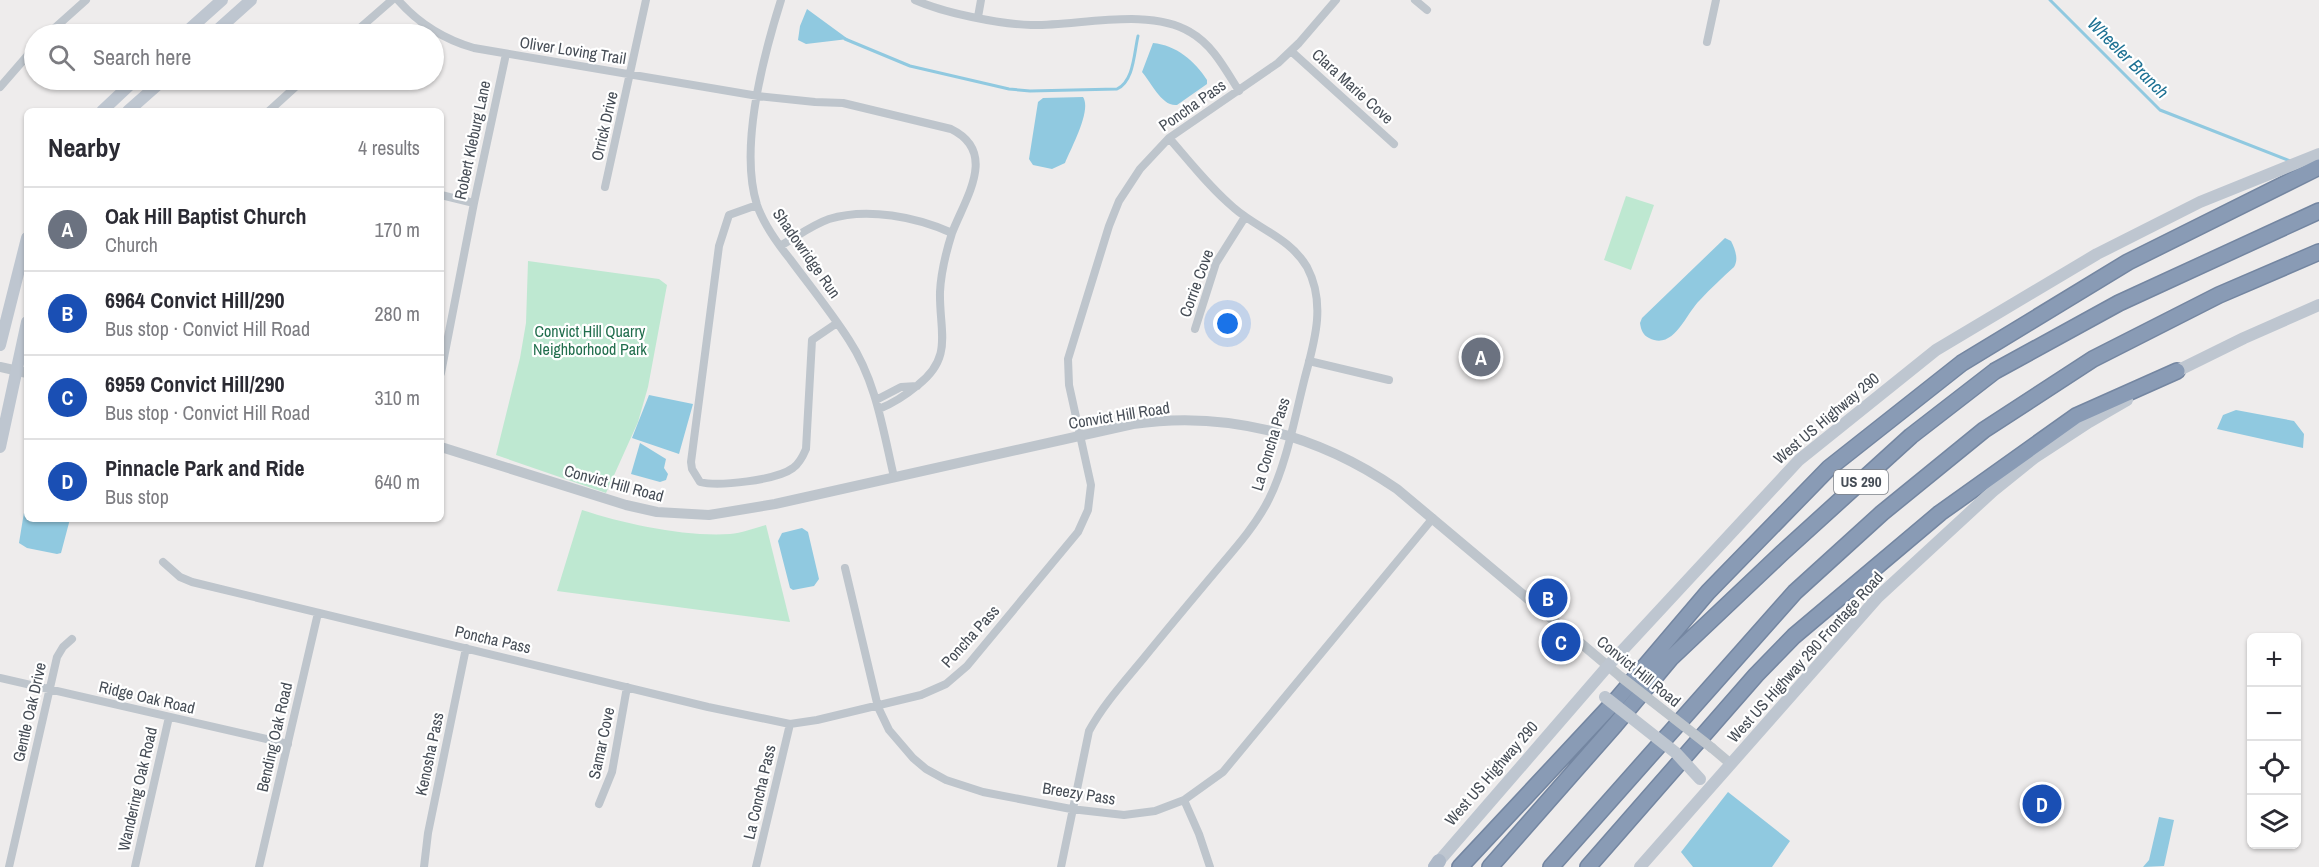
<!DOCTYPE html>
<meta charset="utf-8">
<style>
body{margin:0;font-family:"Archivo Narrow",sans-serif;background:#f2f2f3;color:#2b2b33}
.controls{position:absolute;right:18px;bottom:18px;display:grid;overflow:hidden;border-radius:9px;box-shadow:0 2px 4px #0004}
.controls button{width:54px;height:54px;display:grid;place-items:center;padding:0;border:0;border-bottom:2px solid #e1e1e2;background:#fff;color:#2b2b33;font:30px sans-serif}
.you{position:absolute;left:1228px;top:324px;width:21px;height:21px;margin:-15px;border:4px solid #fff;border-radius:50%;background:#1a73e8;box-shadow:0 0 0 9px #1a73e833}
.badge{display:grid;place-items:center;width:39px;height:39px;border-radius:50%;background:#d93025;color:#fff;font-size:20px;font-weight:700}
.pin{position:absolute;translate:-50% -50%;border:3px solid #fff;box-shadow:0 2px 6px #0006}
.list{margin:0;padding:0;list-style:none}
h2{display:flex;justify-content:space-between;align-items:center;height:78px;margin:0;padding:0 24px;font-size:26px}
h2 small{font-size:20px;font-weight:400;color:#7c7c81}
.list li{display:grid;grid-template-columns:39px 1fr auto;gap:18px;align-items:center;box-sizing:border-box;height:84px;padding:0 24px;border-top:2px solid #e1e1e2}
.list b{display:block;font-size:22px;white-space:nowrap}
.list p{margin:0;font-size:20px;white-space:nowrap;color:#7c7c81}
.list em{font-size:20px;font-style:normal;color:#7c7c81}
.icon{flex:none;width:33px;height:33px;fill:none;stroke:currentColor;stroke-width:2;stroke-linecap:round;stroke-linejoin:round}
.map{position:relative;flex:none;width:2319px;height:867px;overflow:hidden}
.search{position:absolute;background:#fff;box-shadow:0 2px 4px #0004;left:24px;top:24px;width:420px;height:66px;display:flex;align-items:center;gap:15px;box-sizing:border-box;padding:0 21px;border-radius:33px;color:#7c7c81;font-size:22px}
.panel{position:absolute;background:#fff;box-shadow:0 2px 4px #0004;left:24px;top:108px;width:420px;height:414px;border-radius:9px}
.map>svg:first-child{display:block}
</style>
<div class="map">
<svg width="2319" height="867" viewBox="0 0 2319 867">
<rect width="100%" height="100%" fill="#eeecec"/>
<path fill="#bee8d1" d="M1626,196l28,9 -23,65 -27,-10z
M528,261l131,18 8,6 -19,102 -10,35 -32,71 -110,-38 24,-97 6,-35z
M582,510c43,14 103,27 148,24 12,-1 25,-6 36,-9l24,97 -233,-31z"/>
<path fill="#90c9e0" d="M807,9l41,30 -42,5 -8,-4 2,-14z
M1153,43c23,2 42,18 54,37v4l-30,21c-15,2 -26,-23 -35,-33z
M1083,97c9,13 -12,51 -18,66l-13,6 -19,-4 -4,-6 9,-57 5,-4z
M1725,238l6,3c4,8 8,18 3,26 -12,11 -23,21 -34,33 -14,13 -26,51 -51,38 -6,-3 -8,-8 -9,-15l2,-5z
M649,395l44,9 -14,50 -47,-16z
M2236,410l58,11 10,13 -1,14 -86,-19 6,-14z
M640,443l26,16 -2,9 4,6 -2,6 -6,2 -29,-8z
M27,494v25h43l-9,34 -4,1 -30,-6 -8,-5z
M802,528l6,4 11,47 -5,7 -21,4 -3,-2 -12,-47 4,-8z
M1728,792l62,49 -18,26h-79l-12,-15z
M2159,817l15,3 -10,46 -21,1 6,-7z"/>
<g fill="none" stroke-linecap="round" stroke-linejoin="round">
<path stroke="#90c9e0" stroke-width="3" d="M2050,0l110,110 130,51
M845,39l65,27 99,23 21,2 87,-2c17,-8 17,-36 21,-53"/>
<g stroke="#7486a1" stroke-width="18">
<path id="motorway" d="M1460,867l157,-168 91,-107 121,-124 133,-105 166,-101 191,-95
M1490,867l125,-142 56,-67 111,-105 129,-117 84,-65 124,-68 200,-92
M1551,867l244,-275 87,-79 102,-83 109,-71 126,-64 100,-43
M1588,867l168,-192 38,-39 146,-123 136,-97 101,-45"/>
</g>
<path stroke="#bec5cc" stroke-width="8" d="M398,0c21,24 45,39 76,48l284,48 57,6 28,1 108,26c47,23 15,68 1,104
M781,0c-18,57 -42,148 -24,205 7,20 20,38 33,54 20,27 41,53 59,81 27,41 34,90 45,137
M915,0c29,13 84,24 116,25 47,1 118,-18 159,7 23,13 35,37 49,59
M1415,0l12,10
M978,17l3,-17
M48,34l38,-34
M353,34l39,-34
M1707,42l9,-42
M1291,51l103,93
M0,87l34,-39
M269,111l34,-31
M605,187l41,-187
M441,195l33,8
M757,205l-28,10 -10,31 -28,216 1,7 8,13c18,5 77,-2 93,-14 6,-4 10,-12 13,-19l6,-109 25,-17
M780,246c16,-9 32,-21 49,-27 38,-12 88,-2 123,14 -6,19 -11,38 -12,59 -1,39 14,65 -22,93 -12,10 -24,18 -39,24
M1195,329l21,-66 29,-46
M1309,361l80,19
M441,373l33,-170 32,-149
M876,400l25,-13 16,-1
M163,562l17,15 12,5 516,125 82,17 27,-4 104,-25 25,-11 21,-18 111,-134 10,-22 3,-25 -22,-100 -1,-26 41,-133 10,-25 21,-32 29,-31 109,-75 21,-20 37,-43
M845,568l33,139 11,23 24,28 13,11 20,11 37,12 88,17 53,6 31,-4 29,-11 39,-28 210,-254
M0,678l288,66
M1184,800l15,34 11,33
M599,804l13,-32 15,-85
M9,867l48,-210 6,-10 9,-8
M135,867l34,-150
M259,867l59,-254
M424,867l4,-34 38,-185
M756,867l34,-143
M1061,867l28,-136c14,-26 35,-49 54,-72 26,-32 52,-63 78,-94 18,-21 36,-42 48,-66 18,-36 26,-83 36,-122 10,-37 21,-74 2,-110 -17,-29 -49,-38 -73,-59 -24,-20 -44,-46 -65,-70"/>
<path stroke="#bec5cc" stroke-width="10" d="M0,367l27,6
M441,447l185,58 31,7 52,3 66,-11 358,-80c94,-14 186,11 264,65l224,188
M1712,748l19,16"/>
<path stroke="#bec6d0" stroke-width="12" d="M184,34l38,-34
M213,34l38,-34
M102,111l33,-31
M128,111l35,-31
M0,345l27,-107
M2171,374l73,-36 75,-33
M0,447l27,-125
M1434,867l173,-200 192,-207 137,-110 161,-96 103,-52 119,-48
M1640,867l238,-270 115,-106 41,-33 55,-36 38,-22"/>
<path stroke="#aeb9c8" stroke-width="14" d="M1435,867l4,-6"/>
<use href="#motorway" stroke="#899bb5" stroke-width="15"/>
<path stroke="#bec5cc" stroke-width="10" d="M1621,677l91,71"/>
<path stroke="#bec6d0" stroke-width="12" d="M1605,697l71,56 24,26"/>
</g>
<g text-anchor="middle" stroke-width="4.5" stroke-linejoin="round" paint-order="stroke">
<rect fill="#fff" stroke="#7e8289" stroke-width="1.5" x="1834" y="470" width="54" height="24" rx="4.5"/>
<g font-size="15" font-weight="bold" fill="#464d56">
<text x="1861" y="487">US 290</text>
</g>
<g font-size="16" fill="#464d56" stroke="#fff">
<text transform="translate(573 50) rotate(9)" y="6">Oliver Loving Trail</text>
<text transform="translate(1353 86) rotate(42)" y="6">Clara Marie Cove</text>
<text transform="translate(1192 105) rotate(-35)" y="6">Poncha Pass</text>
<text transform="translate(604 126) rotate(-77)" y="6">Orrick Drive</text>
<text transform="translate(472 140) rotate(-78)" y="6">Robert Kleburg Lane</text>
<text transform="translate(807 253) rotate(55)" y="6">Shadowridge Run</text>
<text transform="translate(1196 283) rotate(-70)" y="6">Corrie Cove</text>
<text transform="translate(1119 415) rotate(-9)" y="6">Convict Hill Road</text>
<text transform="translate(1826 418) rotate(-40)" y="6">West US Highway 290</text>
<text transform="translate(1270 444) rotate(-73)" y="6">La Concha Pass</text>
<text transform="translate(614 483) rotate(15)" y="6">Convict Hill Road</text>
<text transform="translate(970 636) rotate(-48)" y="6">Poncha Pass</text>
<text transform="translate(493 639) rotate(13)" y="6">Poncha Pass</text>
<text transform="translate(1805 657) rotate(-48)" y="6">West US Highway 290 Frontage Road</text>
<text transform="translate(1639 671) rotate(39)" y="6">Convict Hill Road</text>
<text transform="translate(147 697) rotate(13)" y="6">Ridge Oak Road</text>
<text transform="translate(29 712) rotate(-77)" y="6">Gentle Oak Drive</text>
<text transform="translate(274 737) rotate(-77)" y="6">Bending Oak Road</text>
<text transform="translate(601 743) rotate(-78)" y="6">Samar Cove</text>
<text transform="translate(429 754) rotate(-78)" y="6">Kenosha Pass</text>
<text transform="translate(1491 773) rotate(-49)" y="6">West US Highway 290</text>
<text transform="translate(137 789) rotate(-77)" y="6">Wandering Oak Road</text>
<text transform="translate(759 792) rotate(-77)" y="6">La Concha Pass</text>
<text transform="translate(1079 793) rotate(9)" y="6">Breezy Pass</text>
</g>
<g font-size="16" fill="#216e4d" stroke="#fff">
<text x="590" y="337">Convict Hill Quarry<tspan x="590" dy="18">Neighborhood Park</tspan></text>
</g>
<g font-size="18" font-style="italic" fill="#1d7193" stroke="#fff">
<text transform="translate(2128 58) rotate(45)" y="6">Wheeler Branch</text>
</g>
</g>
</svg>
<div class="controls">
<button>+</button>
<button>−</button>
<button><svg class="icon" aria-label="locate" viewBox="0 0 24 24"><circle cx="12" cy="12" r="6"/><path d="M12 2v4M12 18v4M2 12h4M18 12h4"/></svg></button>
<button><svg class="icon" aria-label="layers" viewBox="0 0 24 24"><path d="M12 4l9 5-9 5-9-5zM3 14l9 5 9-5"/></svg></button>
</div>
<div class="you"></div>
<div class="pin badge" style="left:1481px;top:357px;background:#6b7280">A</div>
<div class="pin badge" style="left:1548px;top:598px;background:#1a4fb4">B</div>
<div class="pin badge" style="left:1561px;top:642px;background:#1a4fb4">C</div>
<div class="pin badge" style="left:2042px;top:804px;background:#1a4fb4">D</div>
<div class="search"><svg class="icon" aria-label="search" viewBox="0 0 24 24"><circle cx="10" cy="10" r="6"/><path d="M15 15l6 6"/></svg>Search here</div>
<section class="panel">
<h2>Nearby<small>4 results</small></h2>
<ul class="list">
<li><span class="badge" style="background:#6b7280">A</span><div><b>Oak Hill Baptist Church</b><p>Church</p></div><em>170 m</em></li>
<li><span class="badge" style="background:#1a4fb4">B</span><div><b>6964 Convict Hill/290</b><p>Bus stop · Convict Hill Road</p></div><em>280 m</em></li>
<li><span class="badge" style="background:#1a4fb4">C</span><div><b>6959 Convict Hill/290</b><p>Bus stop · Convict Hill Road</p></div><em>310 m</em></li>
<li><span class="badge" style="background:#1a4fb4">D</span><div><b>Pinnacle Park and Ride</b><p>Bus stop</p></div><em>640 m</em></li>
</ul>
</section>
</div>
